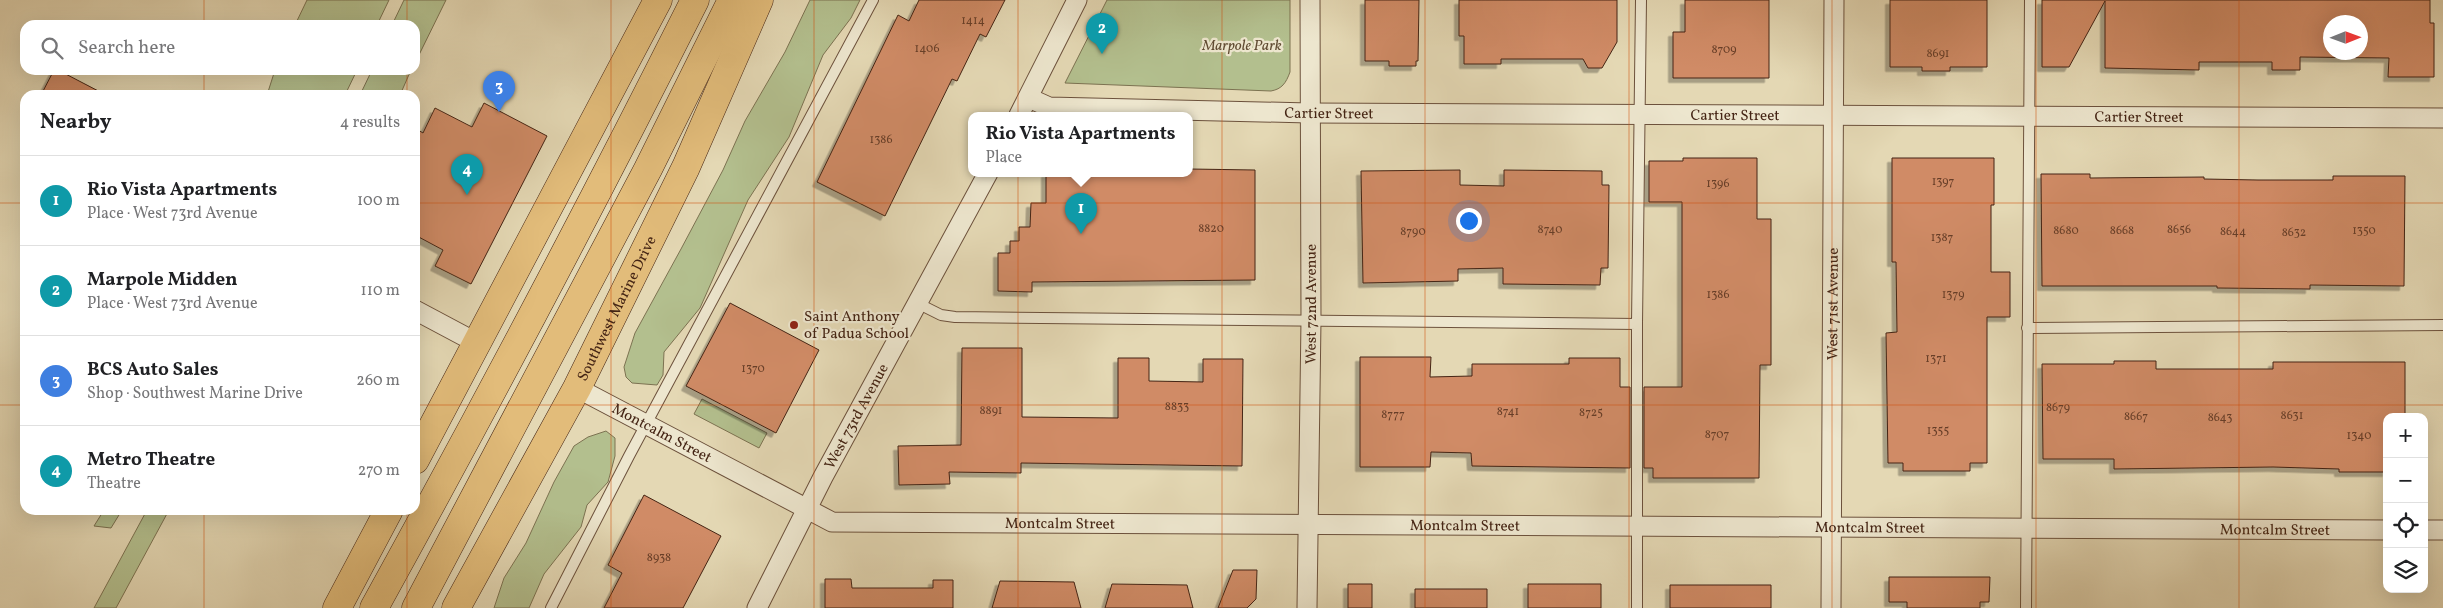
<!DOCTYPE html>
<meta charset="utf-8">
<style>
body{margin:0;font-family:Vollkorn,serif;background:#f2f2f2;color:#202124}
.controls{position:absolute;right:15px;bottom:15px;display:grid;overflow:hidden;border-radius:10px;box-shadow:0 5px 20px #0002}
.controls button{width:45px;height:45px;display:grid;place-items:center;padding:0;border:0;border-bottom:1px solid #e0e0e0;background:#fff;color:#202124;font:25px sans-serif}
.compass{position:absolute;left:2323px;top:15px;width:45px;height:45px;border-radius:50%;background:#fff;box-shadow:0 5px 20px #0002;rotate:89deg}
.you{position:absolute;left:1468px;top:220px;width:18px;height:18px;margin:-12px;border:4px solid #fff;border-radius:50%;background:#1a73e8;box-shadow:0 0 0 8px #1a73e833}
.badge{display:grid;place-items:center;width:32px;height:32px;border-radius:50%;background:#b45309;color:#fff;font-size:16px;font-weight:700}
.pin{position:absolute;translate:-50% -41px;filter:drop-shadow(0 1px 2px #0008)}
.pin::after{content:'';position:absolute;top:26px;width:18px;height:15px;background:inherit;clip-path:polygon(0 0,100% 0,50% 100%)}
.popup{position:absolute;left:968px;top:112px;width:225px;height:65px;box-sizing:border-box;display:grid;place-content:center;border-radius:10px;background:#fff;filter:drop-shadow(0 1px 4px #0005);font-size:16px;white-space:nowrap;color:#757577}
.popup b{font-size:19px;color:#202124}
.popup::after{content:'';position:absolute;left:50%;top:100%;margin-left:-10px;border:10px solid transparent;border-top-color:#fff}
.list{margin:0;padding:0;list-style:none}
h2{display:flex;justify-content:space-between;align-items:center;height:65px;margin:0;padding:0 20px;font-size:21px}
h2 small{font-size:16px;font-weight:400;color:#757577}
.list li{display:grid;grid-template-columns:32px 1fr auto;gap:15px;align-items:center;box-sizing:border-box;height:90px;padding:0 20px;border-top:1px solid #e0e0e0}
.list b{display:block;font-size:19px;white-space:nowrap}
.list p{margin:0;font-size:16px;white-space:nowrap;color:#757577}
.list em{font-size:16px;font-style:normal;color:#757577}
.icon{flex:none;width:28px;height:28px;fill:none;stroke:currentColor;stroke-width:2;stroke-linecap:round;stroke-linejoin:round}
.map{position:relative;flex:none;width:2443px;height:608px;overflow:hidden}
.search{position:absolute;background:#fff;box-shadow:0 5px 20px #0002;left:20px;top:20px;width:400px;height:55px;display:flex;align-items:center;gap:12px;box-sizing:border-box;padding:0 18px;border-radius:15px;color:#757577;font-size:19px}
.panel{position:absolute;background:#fff;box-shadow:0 5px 20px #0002;left:20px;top:90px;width:400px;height:425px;border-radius:15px}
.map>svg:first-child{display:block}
</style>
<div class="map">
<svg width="2443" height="608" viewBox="0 0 2443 608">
<defs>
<filter id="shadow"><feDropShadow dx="-4.5" dy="4.5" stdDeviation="0" flood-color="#0004"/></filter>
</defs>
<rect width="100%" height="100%" fill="#e4d8b4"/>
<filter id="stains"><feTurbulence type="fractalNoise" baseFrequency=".004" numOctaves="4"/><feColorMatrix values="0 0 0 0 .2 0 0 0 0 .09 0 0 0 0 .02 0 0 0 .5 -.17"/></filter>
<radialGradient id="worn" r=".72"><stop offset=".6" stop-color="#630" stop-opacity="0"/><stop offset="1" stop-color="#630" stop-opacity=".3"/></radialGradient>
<path fill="#b3bf8e" stroke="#7c7251" d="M307,0h82l-12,25h-82z
M404,0h42l-31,63v-38h-23z
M810,0h50l-9,18 -28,37 -34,82 -41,63 -48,108 -36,44 -1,23 -6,10 -25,-2 -6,-6 -2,-10 11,-34 46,-84 42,-79 22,-49 40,-69z
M1107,0h183v72c-4,11 -8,17 -19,19l-206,-8z
M275,70h82l-12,25h-78z
M372,70h39l-11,25h-40z
M702,399l65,34 -8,15 -65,-34z
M606,431l9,7v18l-7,26 -21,23 -6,22 -37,47 -15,34h-35l10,-30 22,-35 28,-61 20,-36 14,-9z
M104,510h18l-11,18 -17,-2z
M147,510h22l-53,98h-22z"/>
<path fill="#d08b66" stroke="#442414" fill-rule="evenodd" filter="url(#shadow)" d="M919,0h86l-19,37 -6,-3 -23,47 -5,-2 -67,137 -68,-34 81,-167 11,6z
M1365,0h54l-1,61h-2v5h-27v-5h-24z
M1459,0h158v42l-15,26h-14l-5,-9h-82v5h-37v-28h-5z
M1685,0h84v78h-96v-46h12z
M1890,0h97v67h-37v4h-28v-4h-32z
M2042,0h388v23h4v54h-46l1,-19 -89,-1v13h-28v-8h-73v8l-94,-2v-67l-36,66h-27zM2330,22h30v30h-30z
M54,70h4l48,25h-65z
M484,103l63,33 -76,148 -36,-18 8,-16 -28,-15v-107l8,5 12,-25 37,19z
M1683,158h74v61h14v146h-11l-1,113h-106v-10h-9v-81h38v-185h-33v-41h34z
M1892,158h102v47h-3v67h19v45h-23v146h-17v8h-67v-8h-15l-2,-130 11,-1 -1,-70h-4z
M1190,169l65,1v110l-223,2v10l-34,-1v-38h12v-12h9v-14h11l1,-24h15v-30h144z
M1460,170v15l44,1v-16l98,1v14h7l-1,83h-7l-1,17 -97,-1v-16l-45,1v12l-95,2 -2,-112z
M2041,174h49v4l114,-1v2l54,1h75v-4h72l-1,110 -94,-1v4l-93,-1v-2h-175z
M730,303l89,47 -43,83 -90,-47z
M962,348h60v69l96,1v-60h31v23l54,1v-23h40l-1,107 -221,-3v10l-72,-1 1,12 -51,1 -1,-39 63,-1z
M1360,357h71l-1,20 42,-1v-12h97v-6h51v29h10v81l-158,-2 -1,-13 -40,-1 -1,15h-70z
M2114,361h42v8h117v-7h132v55h-18v55h-48v-3l-66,-2 -159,2v-10h-71l-1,-95h72z
M644,495l77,41 -38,72h-79l18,-35 -14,-8z
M1233,570h24l-1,29 -9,9h-29z
M1889,577h101l-1,25h-9v6h-73v-6h-18z
M825,579h26l1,9h81v-8h20v28h-128z
M1000,581l74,1 7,26h-89z
M1112,584l75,1 6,23h-88z
M1348,584h24v24h-24z
M1528,584h73v24h-73z
M1670,585h101v23h-101z
M1415,589h72v19h-72z"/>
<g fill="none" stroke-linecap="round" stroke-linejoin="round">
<g stroke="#6c513c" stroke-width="12">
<path id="service" d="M917,303l24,12 14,2 682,7
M2027,328l416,-3
M551,608l78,-152 244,-456
M1637,608v-284l4,-324
M2026,608l4,-608"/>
</g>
<g stroke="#6c513c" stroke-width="21">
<g id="minor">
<path id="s1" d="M1029,98l20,9 260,6 1134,5"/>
<path d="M1019,115l58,-115"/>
<path d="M415,310l62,33"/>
<path id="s2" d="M577,388l255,134 1555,8"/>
<path d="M2424,530h19"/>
<path id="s3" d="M757,608l66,-131 165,-304"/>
<path id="s4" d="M1307,608l4,-288 -1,-320"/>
<path id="s5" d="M1831,608l3,-608"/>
</g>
</g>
<g stroke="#442414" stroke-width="29">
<g id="primary">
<path d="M415,460l243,-460"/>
<path d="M337,608l52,-98"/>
<path d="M374,608c111,-201 218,-403 321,-608"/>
<path d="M416,608l232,-439 84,-169"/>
<path id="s6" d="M456,608l121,-220 109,-221 73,-167"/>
</g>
</g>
<use href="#service" stroke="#ede6ce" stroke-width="10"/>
<use href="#minor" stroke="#ede6ce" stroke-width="19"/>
<use href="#primary" stroke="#e2bc7a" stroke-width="28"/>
</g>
<path fill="none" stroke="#cf510d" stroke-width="1" stroke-opacity="0.55" d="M204,0v25M407,0v25M611,0v608M814,0v608M1018,0v608M1222,0v608M1425,0v608M1629,0v608M1832,0v608M2036,0v608M2239,0v608M204,70v25M407,70v25M0,203h25M415,203h2028M0,405h25M415,405h2028M204,510v98M407,510v98"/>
<circle fill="#8f2418" stroke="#ede6ce" stroke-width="2" cx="794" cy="325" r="5"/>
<g text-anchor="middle" stroke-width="4.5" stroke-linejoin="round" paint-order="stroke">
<g font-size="12" fill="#673e28">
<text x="973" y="24">1414</text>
<text x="927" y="52">1406</text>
<text x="1724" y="53">8709</text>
<text x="1938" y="57">8691</text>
<text x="881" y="143">1386</text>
<text x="1943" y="185">1397</text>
<text x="1718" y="187">1396</text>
<text x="1211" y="232">8820</text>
<text x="1550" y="233">8740</text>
<text x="2179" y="233">8656</text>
<text x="2066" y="234">8680</text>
<text x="2122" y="234">8668</text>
<text x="2364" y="234">1350</text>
<text x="1413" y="235">8790</text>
<text x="2233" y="235">8644</text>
<text x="2294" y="236">8632</text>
<text x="1942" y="241">1387</text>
<text x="1718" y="298">1386</text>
<text x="1953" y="298">1379</text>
<text x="1936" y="362">1371</text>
<text x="753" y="372">1370</text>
<text x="1177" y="410">8833</text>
<text x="2058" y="411">8679</text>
<text x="991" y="414">8891</text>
<text x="1508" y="415">8741</text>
<text x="1591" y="416">8725</text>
<text x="1393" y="418">8777</text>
<text x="2292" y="419">8631</text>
<text x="2136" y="420">8667</text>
<text x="2220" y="421">8643</text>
<text x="1938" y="434">1355</text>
<text x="1717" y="438">8707</text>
<text x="2359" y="439">1340</text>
<text x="659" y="561">8938</text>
</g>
<g font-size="15" font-style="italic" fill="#604b32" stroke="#ede6ce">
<text x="1242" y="50">Marpole Park</text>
</g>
<g font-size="15" fill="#442414" stroke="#ede6ce">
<text dy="5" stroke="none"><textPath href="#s1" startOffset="302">Cartier Street</textPath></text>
<text dy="5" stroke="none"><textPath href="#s1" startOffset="708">Cartier Street</textPath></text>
<text dy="5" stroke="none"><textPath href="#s1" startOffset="1112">Cartier Street</textPath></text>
<text dy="5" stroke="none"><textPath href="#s4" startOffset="304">West 72nd Avenue</textPath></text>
<text dy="5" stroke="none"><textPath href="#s5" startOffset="304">West 71st Avenue</textPath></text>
<text dy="5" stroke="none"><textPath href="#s6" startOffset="340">Southwest Marine Drive</textPath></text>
<text dy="5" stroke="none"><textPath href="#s3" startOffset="216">West 73rd Avenue</textPath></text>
<text dy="5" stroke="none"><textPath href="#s2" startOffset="96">Montcalm Street</textPath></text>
<text dy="5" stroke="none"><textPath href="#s2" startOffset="516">Montcalm Street</textPath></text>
<text dy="5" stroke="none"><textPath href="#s2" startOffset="921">Montcalm Street</textPath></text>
<text dy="5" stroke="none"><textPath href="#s2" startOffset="1326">Montcalm Street</textPath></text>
<text dy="5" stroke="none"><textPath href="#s2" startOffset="1731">Montcalm Street</textPath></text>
</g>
<g font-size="15" fill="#442414" stroke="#ede6ce" text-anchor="start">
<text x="804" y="321">Saint Anthony<tspan x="804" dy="17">of Padua School</tspan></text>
</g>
</g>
<rect width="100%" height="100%" filter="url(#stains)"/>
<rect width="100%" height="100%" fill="url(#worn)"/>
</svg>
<div class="controls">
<button>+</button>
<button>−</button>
<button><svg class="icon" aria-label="locate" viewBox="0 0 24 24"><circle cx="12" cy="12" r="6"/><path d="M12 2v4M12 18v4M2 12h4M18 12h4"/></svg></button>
<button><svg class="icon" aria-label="layers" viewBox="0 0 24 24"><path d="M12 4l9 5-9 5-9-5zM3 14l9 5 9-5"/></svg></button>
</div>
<svg class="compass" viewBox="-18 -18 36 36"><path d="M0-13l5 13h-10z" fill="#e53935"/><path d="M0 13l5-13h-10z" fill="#757577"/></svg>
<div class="you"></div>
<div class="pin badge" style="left:1081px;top:234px;background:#0f9aa8">1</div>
<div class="popup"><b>Rio Vista Apartments</b>Place</div>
<div class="pin badge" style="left:1102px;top:54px;background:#0f9aa8">2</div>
<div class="pin badge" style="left:499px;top:112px;background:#3f7fe0">3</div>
<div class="pin badge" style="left:467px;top:195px;background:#0f9aa8">4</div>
<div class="search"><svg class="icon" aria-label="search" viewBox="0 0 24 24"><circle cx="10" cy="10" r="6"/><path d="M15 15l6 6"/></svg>Search here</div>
<section class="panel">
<h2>Nearby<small>4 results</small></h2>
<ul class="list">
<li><span class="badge" style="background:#0f9aa8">1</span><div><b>Rio Vista Apartments</b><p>Place · West 73rd Avenue</p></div><em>100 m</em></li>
<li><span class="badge" style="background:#0f9aa8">2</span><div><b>Marpole Midden</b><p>Place · West 73rd Avenue</p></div><em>110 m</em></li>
<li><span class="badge" style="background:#3f7fe0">3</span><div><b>BCS Auto Sales</b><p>Shop · Southwest Marine Drive</p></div><em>260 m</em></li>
<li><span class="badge" style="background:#0f9aa8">4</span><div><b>Metro Theatre</b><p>Theatre</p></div><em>270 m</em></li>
</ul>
</section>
</div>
